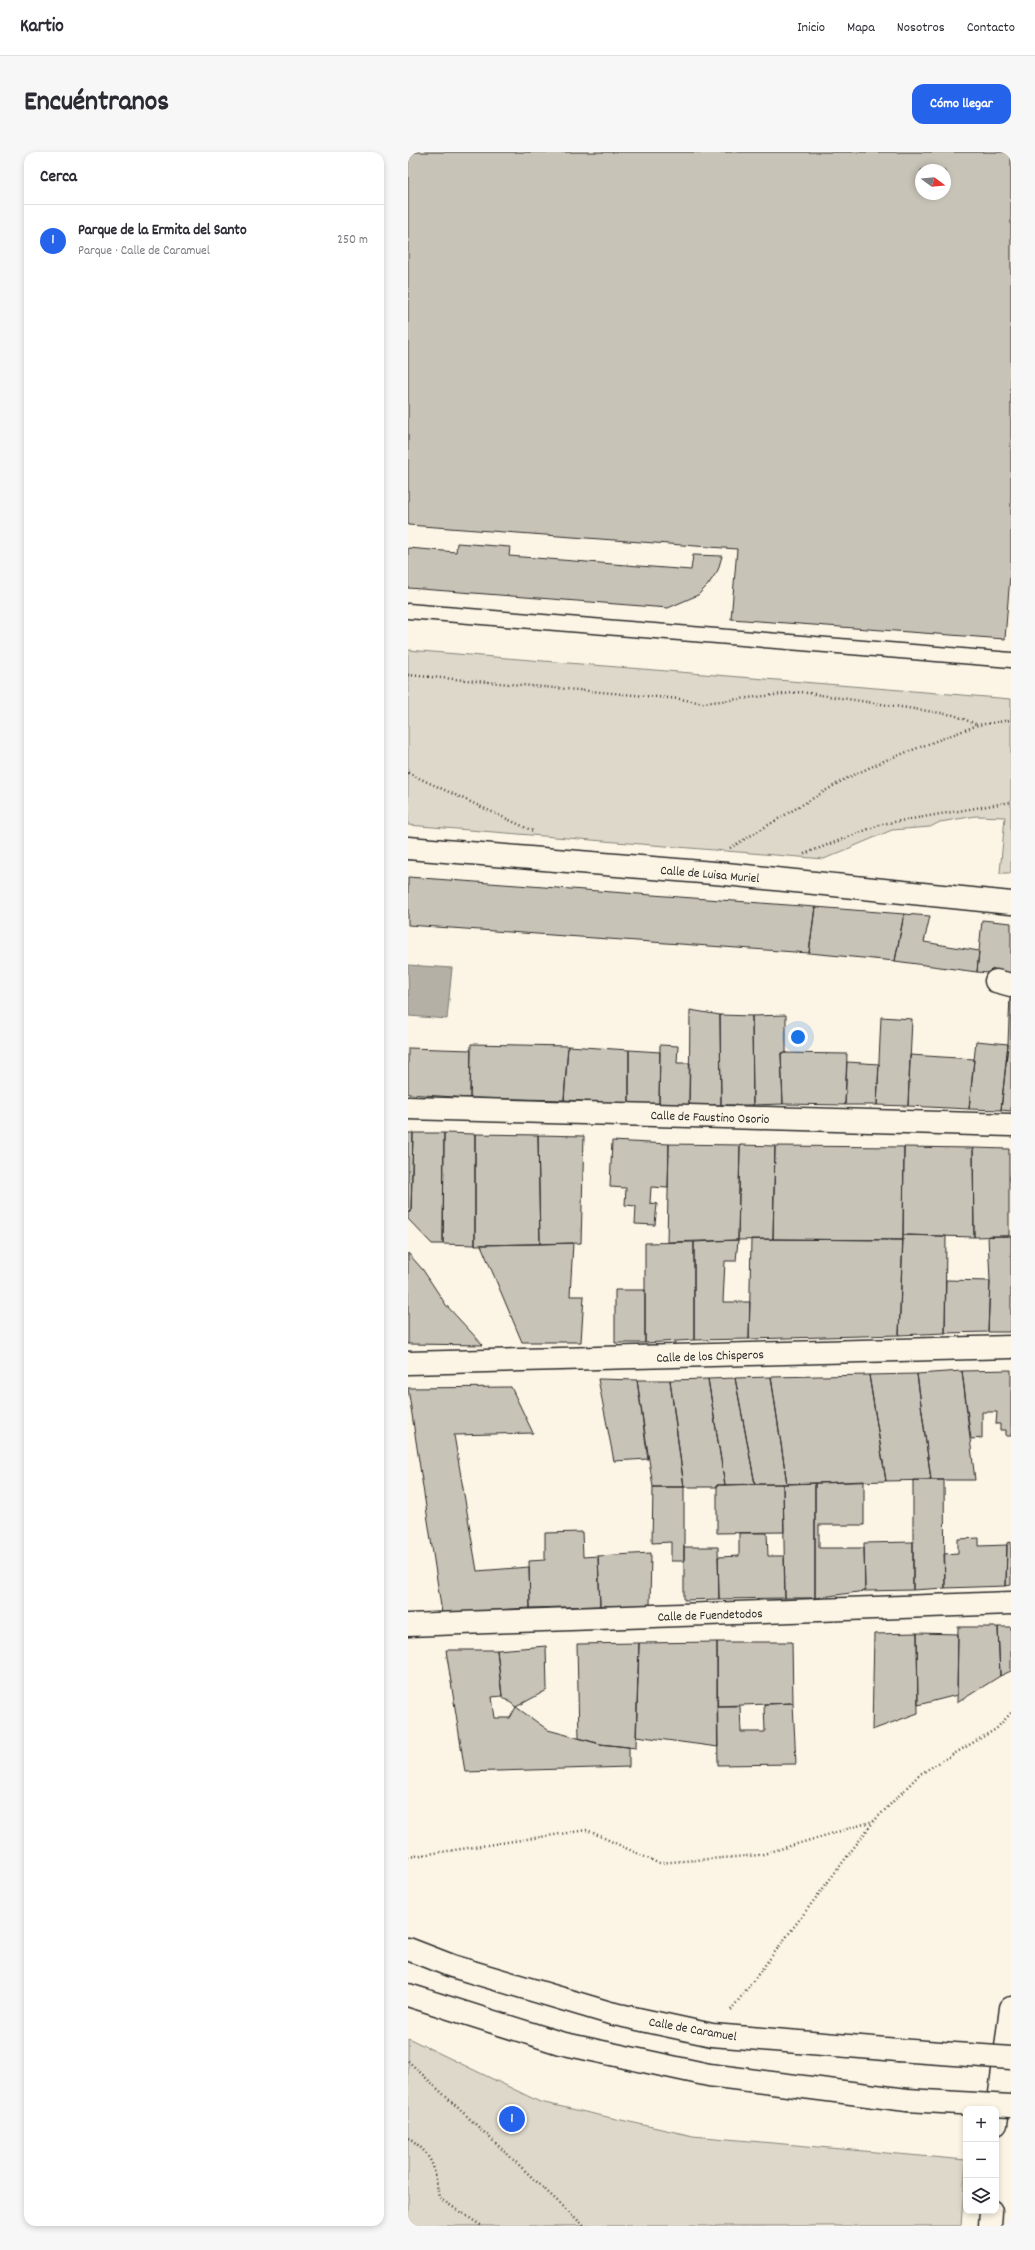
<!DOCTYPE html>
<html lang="es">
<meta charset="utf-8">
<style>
body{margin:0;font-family:Dekko,sans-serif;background:#f7f7f7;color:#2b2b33}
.controls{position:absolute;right:12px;bottom:12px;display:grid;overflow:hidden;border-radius:8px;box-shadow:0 2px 6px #0003}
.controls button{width:36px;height:36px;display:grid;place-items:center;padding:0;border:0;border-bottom:1px solid #e1e1e2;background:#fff;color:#2b2b33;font:20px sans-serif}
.compass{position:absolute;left:507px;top:12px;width:36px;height:36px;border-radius:50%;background:#fff;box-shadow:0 2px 6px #0003;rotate:106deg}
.you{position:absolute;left:390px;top:885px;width:14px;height:14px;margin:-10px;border:3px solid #fff;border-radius:50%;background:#1a73e8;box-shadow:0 0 0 6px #1a73e833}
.badge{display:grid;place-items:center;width:26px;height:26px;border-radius:50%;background:#2563eb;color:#fff;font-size:13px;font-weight:700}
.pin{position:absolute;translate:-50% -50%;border:2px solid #fff;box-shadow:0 1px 4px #0006}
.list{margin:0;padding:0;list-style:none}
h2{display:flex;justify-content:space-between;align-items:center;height:52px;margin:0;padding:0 16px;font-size:17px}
h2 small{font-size:13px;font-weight:400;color:#7c7c81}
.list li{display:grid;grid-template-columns:26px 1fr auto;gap:12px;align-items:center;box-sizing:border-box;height:72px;padding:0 16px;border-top:1px solid #e1e1e2}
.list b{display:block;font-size:15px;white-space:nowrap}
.list p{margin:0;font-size:13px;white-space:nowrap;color:#7c7c81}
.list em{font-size:13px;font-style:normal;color:#7c7c81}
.icon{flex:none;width:22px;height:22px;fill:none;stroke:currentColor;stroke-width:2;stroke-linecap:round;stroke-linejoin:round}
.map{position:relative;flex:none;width:603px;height:2074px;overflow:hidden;border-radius:12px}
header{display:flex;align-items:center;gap:24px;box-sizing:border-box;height:56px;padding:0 20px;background:#fff;border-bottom:1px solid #e1e1e2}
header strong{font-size:19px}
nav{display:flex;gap:22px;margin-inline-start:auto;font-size:14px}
.intro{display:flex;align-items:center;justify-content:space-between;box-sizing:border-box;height:96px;padding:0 24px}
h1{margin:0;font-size:28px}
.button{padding:10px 18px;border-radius:12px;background:#2563eb;color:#fff;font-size:14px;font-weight:700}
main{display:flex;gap:24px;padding:0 24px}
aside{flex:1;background:#fff;border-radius:12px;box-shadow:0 2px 6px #0003}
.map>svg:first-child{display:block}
</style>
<header>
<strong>Kartio</strong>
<nav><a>Inicio</a><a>Mapa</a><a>Nosotros</a><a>Contacto</a></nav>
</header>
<div class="intro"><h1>Encuéntranos</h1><a class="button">Cómo llegar</a></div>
<main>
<aside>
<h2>Cerca<small></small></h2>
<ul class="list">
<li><span class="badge">1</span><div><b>Parque de la Ermita del Santo</b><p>Parque · Calle de Caramuel</p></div><em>250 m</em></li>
</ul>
</aside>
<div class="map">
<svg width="603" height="2074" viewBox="0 0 603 2074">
<rect width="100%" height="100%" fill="#fcf5e5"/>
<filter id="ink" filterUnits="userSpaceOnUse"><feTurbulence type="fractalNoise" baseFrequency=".025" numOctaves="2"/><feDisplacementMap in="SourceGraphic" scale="8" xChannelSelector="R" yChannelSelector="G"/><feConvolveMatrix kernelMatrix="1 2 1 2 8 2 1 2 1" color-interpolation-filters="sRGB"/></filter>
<g filter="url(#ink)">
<path fill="#ded8ca" stroke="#84827a" d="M0,498l603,49v174h-11l5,-56 -29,-1 -36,6 -10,5 -38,3 -68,29 -416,-34z
M0,1886l132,64 153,34 273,24 -5,66h-553z"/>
<path fill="#b4b0a5" stroke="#7d7b74" d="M0,813l44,3 -5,51 -38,-3z"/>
<path fill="#c8c3b7" stroke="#2b2b2b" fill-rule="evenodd" d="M0,0h603v411l-6,76 -274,-20 6,-70 -329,-24zM513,18h24v24h-24z
M49,391l53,4 -1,9 182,14 2,-15 29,1 -4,14 -10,15 -10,10 -30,13 -260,-20v-40l48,4z
M0,725l407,30 -6,46 -401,-28z
M407,755l89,7 -9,47 -86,-8z
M496,762l26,2 -6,26 55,9 -2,21 -82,-11z
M574,768l29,3v52l-34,-3z
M602,843h1v116l-10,-1 7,-66z
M282,858l30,5 1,90h-32z
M312,863l32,1 1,89h-32z
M378,863v38h-5l2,51 -30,1 -1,-89z
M473,865l31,2 -4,87 -31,-1z
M568,889l32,3 -7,66 -32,-1z
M63,892l97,2 -4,54 -94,-2z
M252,893l18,1 -1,17h13l-1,42h-30z
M160,894l61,4v54l-65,-4z
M0,896l63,2 -1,48 -62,-4z
M221,898l31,2 -1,53 -30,-1z
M373,901l66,1 -2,51 -62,-1z
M502,903l64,4 -5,50 -61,-3z
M439,910l32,2 -2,41h-32z
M0,981h5l-2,79 -3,1z
M5,981h31l-1,111h-11l-24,-25v-6l3,-1z
M36,981l31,1v111l-32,-1z
M67,982l63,1 2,109 -65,1z
M130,983l46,1 -3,107 -41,1z
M204,989l57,3 -1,44 -17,-1 -1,16 7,1 -2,21 -20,-1 1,-18 -11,-1 1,-17 -16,-1z
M261,992l71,1 -2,95 -71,2z
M332,993l35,1 -2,93 -35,1z
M367,994l129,1 -1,93 -130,-1z
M496,995l69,1 1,89 -71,-2z
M565,996l36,1v87l-35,1z
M495,1083l43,1 -1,97 -46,2z
M580,1084h23v96h-23l2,-51z
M343,1087l152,1 -4,95 -150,4z
M330,1088l-2,21h-11l-2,41h27l-1,37 -55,1v-98z
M286,1090v98l-49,3v-100z
M165,1091l-3,53h14l-3,46h-59l-41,-97z
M0,1101l15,17 23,35 37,40 -75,-1z
M538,1128l44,1 -2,51 -43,1z
M207,1138h30v53h-30z
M603,1218v66h-5v-6h-6v-6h-4l1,-12h-15v26l-11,1 -9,-68z
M554,1219l13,109h-44l-14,-106z
M509,1222l14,106 -45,1 -17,-106z
M461,1223l17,106 -99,3 -16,-107z
M363,1225l16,107h-32l-20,-106z
M327,1226l20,106 -30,1 -17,-106z
M190,1227l39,1 11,79 -34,2z
M300,1227l17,106h-8v2h-33l-14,-107z
M229,1228h33l14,107h-31z
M103,1235l22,46 -79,2 23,136 52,-4 1,41 -88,5 -34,-225z
M505,1328h31l1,108 -32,2z
M456,1329v44h-45v23h45l1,43 -50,7v-115z
M407,1331v115h-30l-2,-114z
M375,1332l1,48 -67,1v-48z
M245,1335h31v74h-13v-19l-19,1z
M174,1380l1,25 15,-1 2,50 -70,2 -1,-47 16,-1v-27z
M331,1381h28l1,23h16l1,42 -66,1 -1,-42 21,-1z
M571,1386v8l28,-1 -1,41 -61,2 -1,-34 14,-1v-14z
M505,1390v48l-48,1 -1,-48z
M603,1390v43l-5,1 1,-43z
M276,1395h34l1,52 -35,1z
M243,1401l-1,52 -50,1 -2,-50z
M550,1475h40l2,49 -43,27z
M590,1475h13v44l-11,5z
M509,1481l41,1 -1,61 -39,10z
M509,1481l1,80 -46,17 2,-96z
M309,1490l1,105 -82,-11 3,-93z
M309,1490h75l1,61 -76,3z
M231,1491l-3,105 -36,-4 -21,-6 -2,-94z
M138,1494l1,44 -31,17 -14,-11 -5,-46z
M38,1498h51l5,46 -10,1 3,21h15l6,-11 32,23 52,14 29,3v20l-164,5z
M385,1551l3,61 -78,1 -1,-59h23l1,26h24l-1,-28z"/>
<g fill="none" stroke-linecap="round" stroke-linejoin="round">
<g stroke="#2b2b2b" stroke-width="17">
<path id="service" d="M0,459l603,49"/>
</g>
<g stroke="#2b2b2b" stroke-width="25">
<path id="minor" d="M0,696l318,26 285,29
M588,829l15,4
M0,956l603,17
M0,1211l603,-16
M0,1473l603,-22
M588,1972l15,-116
M582,2074l1,-15"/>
</g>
<g stroke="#2b2b2b" stroke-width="25">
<path id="tertiary" d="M0,1797l44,17 158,47 102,22 186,15
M0,1843l152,48 149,32 198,25"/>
</g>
<path stroke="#2b2b2b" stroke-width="2.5" stroke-dasharray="1 3" stroke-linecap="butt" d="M0,523l272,24 23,4 98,-11 153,23 24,10
M0,621l125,58
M322,696l115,-69 41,-19 92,-35 33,-5
M396,702l78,-30 129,-22
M0,1705l179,-27 71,33 102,-8 114,-34
M323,1858l143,-189 46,-47 76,-45 15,-16
M0,1909l176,165
M0,1985c27,20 26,30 31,61l43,28"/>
<use href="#service" stroke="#fcf5e5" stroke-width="14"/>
<use href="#minor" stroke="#fcf5e5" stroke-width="22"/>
<use href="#tertiary" stroke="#fcf5e5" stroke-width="22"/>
<g stroke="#2b2b2b" stroke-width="25" stroke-linecap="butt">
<path id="tertiary-bridge" d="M490,1898l113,8
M499,1948l104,6"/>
</g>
<use href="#tertiary-bridge" stroke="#fcf5e5" stroke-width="22"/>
</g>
</g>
<g text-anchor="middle" stroke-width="3" stroke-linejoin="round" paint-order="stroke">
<g font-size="13" fill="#2b2b2b" stroke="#fcf5e5">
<text transform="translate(302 721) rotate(5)" y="5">Calle de Luisa Muriel</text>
<text transform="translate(302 964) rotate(2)" y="5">Calle de Faustino Osorio</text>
<text transform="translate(302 1203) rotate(-2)" y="5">Calle de los Chisperos</text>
<text transform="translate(302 1462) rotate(-2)" y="5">Calle de Fuendetodos</text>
<text transform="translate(285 1876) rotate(10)" y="5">Calle de Caramuel</text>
</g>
</g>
</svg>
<div class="controls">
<button>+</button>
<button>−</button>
<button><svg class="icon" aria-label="layers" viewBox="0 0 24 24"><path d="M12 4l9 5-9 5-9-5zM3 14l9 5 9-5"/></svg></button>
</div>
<svg class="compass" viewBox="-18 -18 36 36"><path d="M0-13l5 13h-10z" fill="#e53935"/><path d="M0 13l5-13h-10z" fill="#7c7c81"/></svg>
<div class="you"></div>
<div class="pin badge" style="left:104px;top:1967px">1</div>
</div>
</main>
